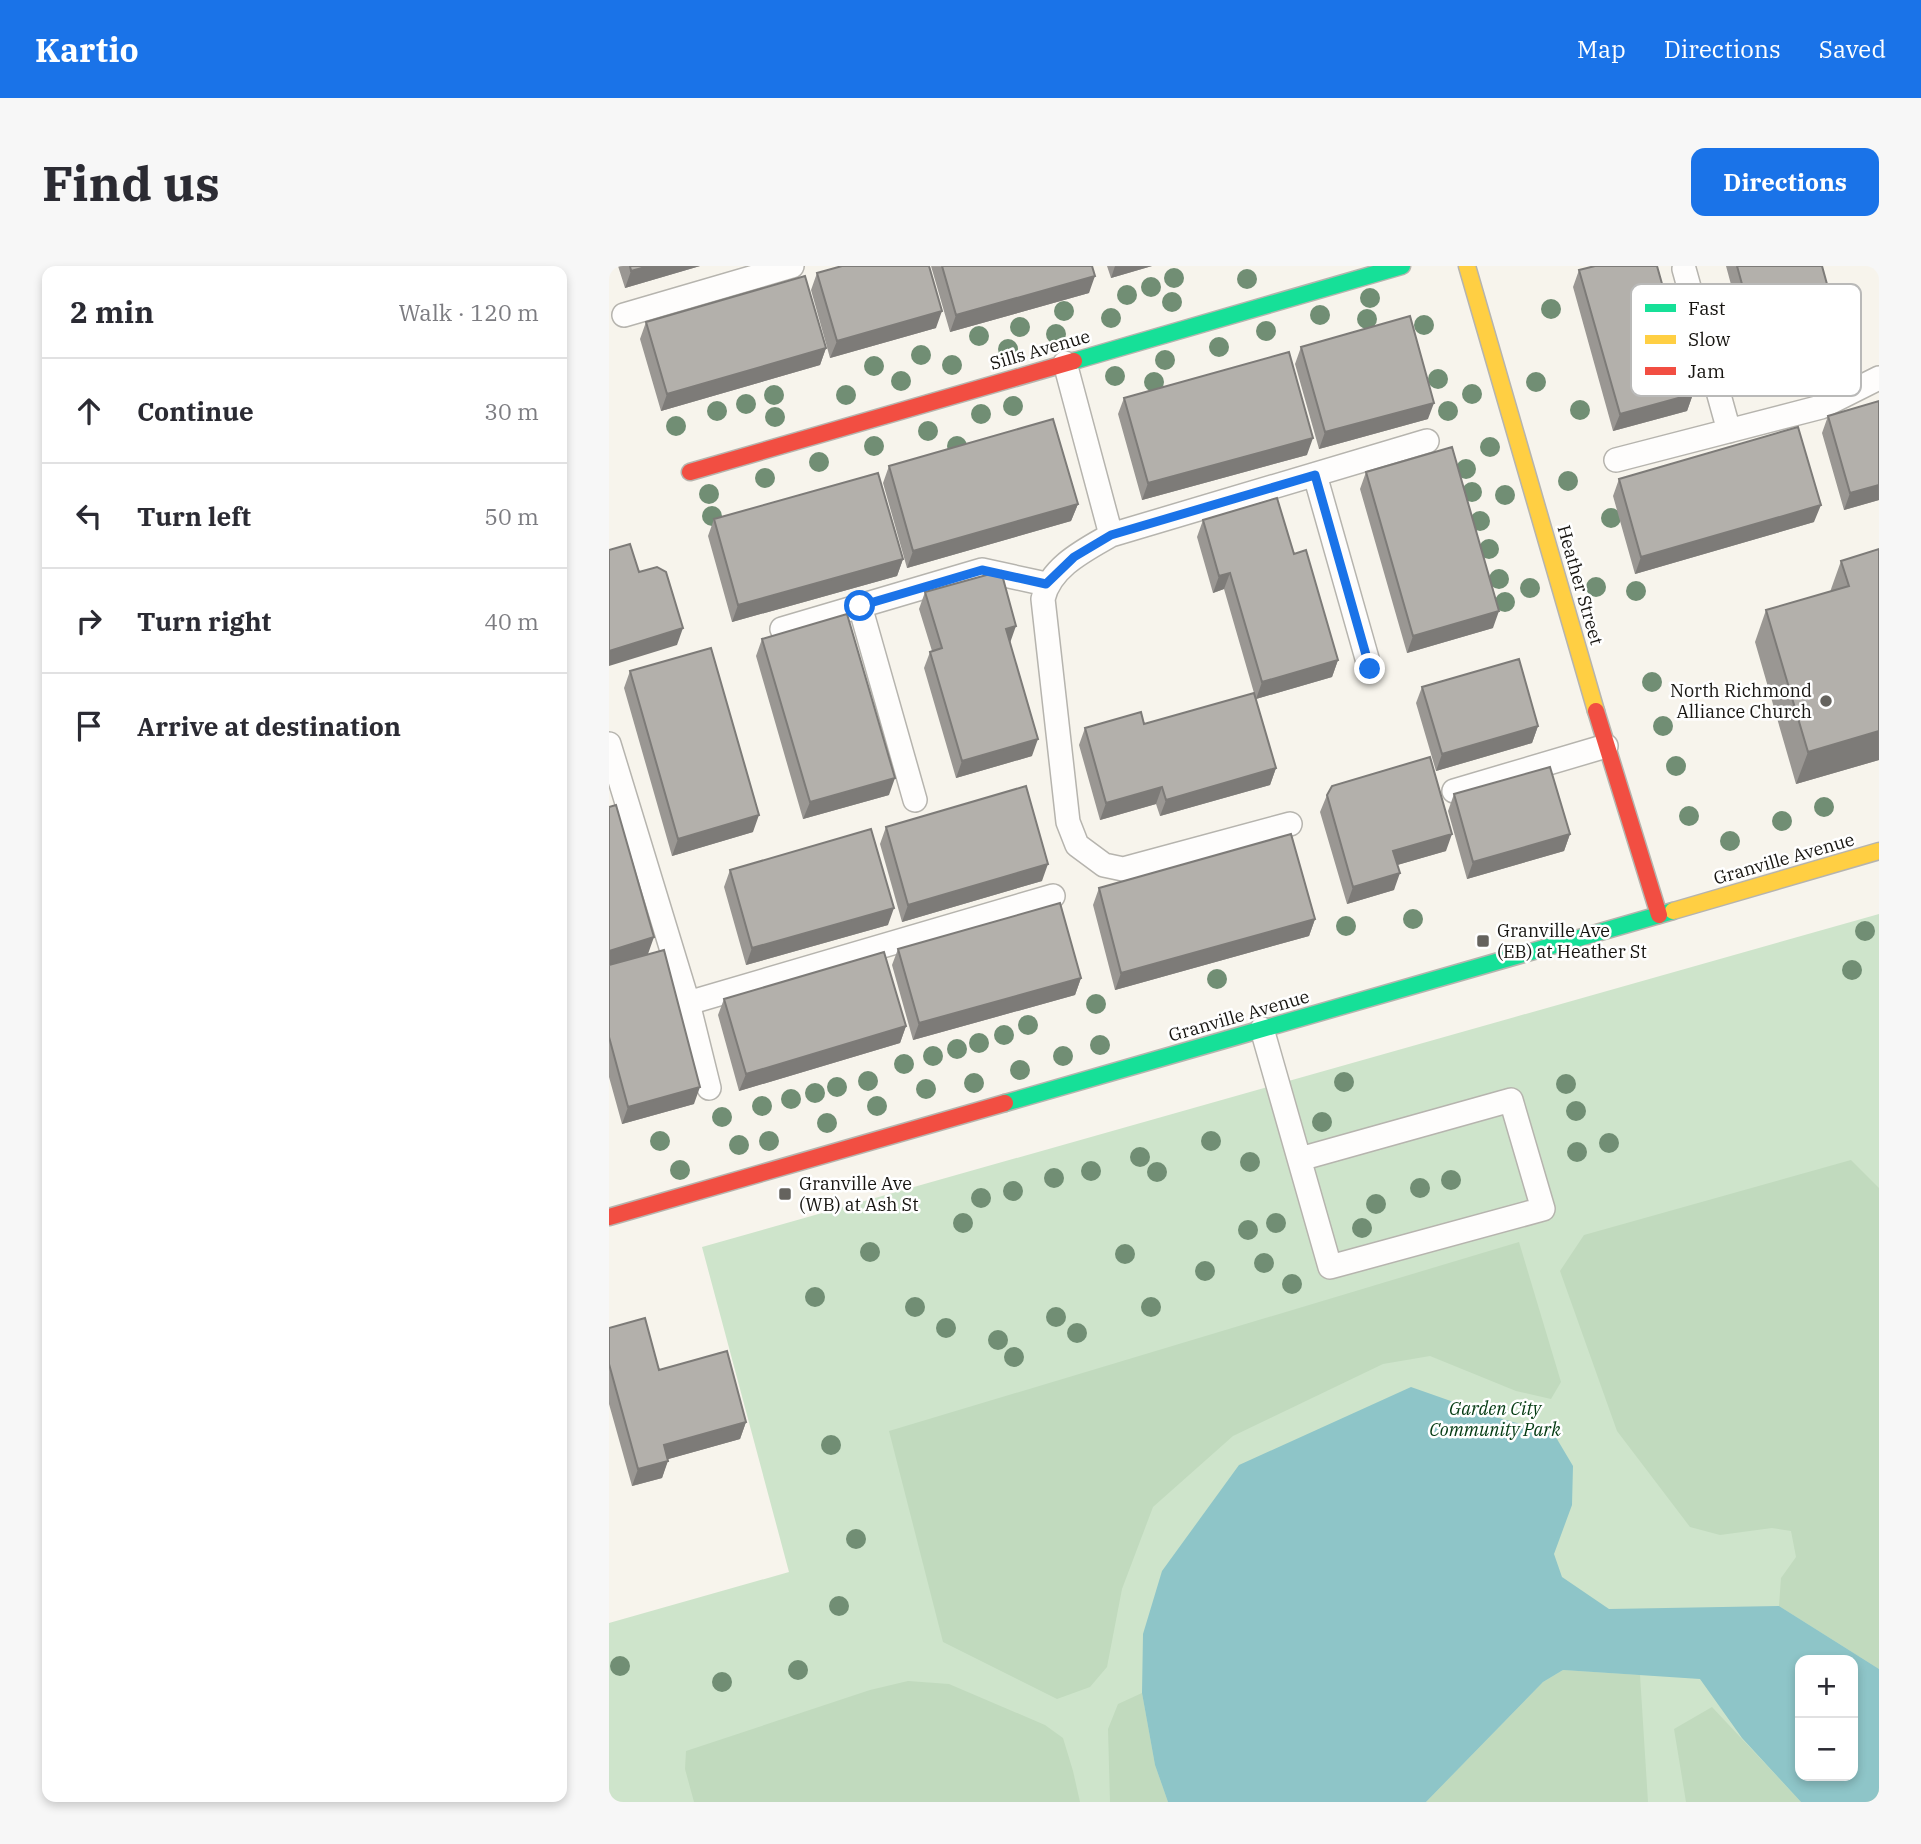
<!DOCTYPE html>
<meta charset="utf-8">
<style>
body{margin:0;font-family:"IBM Plex Serif",serif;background:#f7f7f7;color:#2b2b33}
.controls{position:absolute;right:21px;bottom:21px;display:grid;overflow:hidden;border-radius:14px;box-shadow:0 4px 10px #0003}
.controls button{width:63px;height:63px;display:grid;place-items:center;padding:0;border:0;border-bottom:2px solid #e1e1e2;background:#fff;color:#2b2b33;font:35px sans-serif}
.stop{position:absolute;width:21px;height:21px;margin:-16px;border:5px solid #1a73e8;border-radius:50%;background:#fff}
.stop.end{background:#1a73e8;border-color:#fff;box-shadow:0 2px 7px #0008}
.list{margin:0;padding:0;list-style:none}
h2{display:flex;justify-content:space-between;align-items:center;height:91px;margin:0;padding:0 28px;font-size:30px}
h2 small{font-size:23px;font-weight:400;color:#7c7c81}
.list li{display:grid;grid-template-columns:46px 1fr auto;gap:21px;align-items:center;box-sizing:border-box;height:105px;padding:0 28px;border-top:2px solid #e1e1e2}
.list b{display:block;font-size:26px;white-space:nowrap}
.list em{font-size:23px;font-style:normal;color:#7c7c81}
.icon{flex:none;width:38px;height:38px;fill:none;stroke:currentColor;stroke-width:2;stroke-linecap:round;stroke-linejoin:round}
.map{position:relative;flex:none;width:1270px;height:1536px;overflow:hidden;border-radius:14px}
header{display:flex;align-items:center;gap:42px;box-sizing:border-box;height:98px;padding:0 35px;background:#1a73e8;color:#fff}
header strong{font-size:33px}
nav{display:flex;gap:38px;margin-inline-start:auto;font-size:24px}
.intro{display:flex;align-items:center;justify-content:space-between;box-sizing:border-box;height:168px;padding:0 42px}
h1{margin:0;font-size:49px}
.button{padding:18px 32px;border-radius:14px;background:#1a73e8;color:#fff;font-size:24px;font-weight:700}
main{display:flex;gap:42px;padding:0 42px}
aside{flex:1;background:#fff;border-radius:14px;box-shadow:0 4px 10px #0003}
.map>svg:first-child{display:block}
</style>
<header>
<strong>Kartio</strong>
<nav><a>Map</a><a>Directions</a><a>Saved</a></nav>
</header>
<div class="intro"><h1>Find us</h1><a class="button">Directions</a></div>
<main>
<aside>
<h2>2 min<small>Walk · 120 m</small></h2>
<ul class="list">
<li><svg class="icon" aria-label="ahead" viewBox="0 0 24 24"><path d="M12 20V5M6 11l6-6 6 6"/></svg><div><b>Continue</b></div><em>30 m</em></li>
<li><svg class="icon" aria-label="left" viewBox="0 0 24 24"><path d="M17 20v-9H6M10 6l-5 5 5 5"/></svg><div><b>Turn left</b></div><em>50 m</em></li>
<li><svg class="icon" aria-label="right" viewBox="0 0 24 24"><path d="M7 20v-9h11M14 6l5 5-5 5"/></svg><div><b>Turn right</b></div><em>40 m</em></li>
<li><svg class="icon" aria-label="arrive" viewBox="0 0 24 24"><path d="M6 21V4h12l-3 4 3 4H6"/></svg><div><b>Arrive at destination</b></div></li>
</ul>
</aside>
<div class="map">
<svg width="1270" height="1536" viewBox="0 0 1270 1536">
<rect width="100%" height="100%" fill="#f7f4ec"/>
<path fill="#cee4cb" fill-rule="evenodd" d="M1270,648v888h-1270v-179l180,-51 -87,-325zM1191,1394h53v116h-53z"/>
<path fill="#c1dabe" d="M1242,894l28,28v481l-100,-63 2,-28 15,-21 -5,-26 -19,-3 -52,7 -30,-8 -73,-96 -57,-160 24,-36z
M910,976l42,140 -10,17 -35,-8 -86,-35 -47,8 -150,72 -80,71 -31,82 -15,78 -17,20 -33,12 -114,-57 -54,-211z
M954,1404l77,5 8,127h-222l117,-120z
M299,1415l41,3 96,41 18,13 10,33 7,31h-386l-9,-33 1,-18 184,-61z
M533,1427l13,72 13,37h-58l-2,-73 10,-25z
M1103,1441l89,95h-115l-12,-73z"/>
<path fill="#8ec5c8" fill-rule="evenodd" d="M802,1121l88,31 55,16 19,32 -1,39 -18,49 8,23 47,32 170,-3 100,63v133h-78l-59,-64 -42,-59 -137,-9 -20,12 -117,120h-258l-13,-37 -13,-72 1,-59 19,-63 77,-106zM1191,1394h53v116h-53z"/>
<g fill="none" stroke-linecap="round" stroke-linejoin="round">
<g stroke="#b6b4ae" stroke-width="26">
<path id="lane" d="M1075,3l45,162
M15,49l168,-49
M456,97l46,172 316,-94
M1007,194l205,-53 58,-29
M706,209l55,194
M502,269c-26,15 -61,32 -68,64l25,223 9,23 27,20 19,4 167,-45
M251,340l55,194
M173,363l200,-59 64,14
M0,478l79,259 21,85
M845,525l152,-45
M79,737l365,-107
M653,763l68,238 213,-58 -32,-109 -211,59"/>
</g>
<g stroke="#b6b4ae" stroke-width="19">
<path id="fast" d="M465,95l328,-95
M396,837l668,-192"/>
</g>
<g stroke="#b6b4ae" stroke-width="19">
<path id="slow" d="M858,0l129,445
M1064,645l206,-60"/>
</g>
<g stroke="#b6b4ae" stroke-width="19">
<path id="jam" d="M81,206l384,-111
M987,445l63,204
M0,951l396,-114"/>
</g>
<use href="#lane" stroke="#fefdfc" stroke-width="23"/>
<use href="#fast" stroke="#16e098" stroke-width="16"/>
<use href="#slow" stroke="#ffcf43" stroke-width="16"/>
<use href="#jam" stroke="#f24e42" stroke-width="16"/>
</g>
<g fill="#718e74">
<circle cx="565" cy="12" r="10"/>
<circle cx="638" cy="13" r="10"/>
<circle cx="542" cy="21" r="10"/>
<circle cx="518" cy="29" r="10"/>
<circle cx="761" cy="32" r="10"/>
<circle cx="563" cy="36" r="10"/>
<circle cx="942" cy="43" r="10"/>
<circle cx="455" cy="45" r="10"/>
<circle cx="711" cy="49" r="10"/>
<circle cx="502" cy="52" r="10"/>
<circle cx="758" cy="53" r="10"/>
<circle cx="815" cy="59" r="10"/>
<circle cx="411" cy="61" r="10"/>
<circle cx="657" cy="65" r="10"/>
<circle cx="447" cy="68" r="10"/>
<circle cx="370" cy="70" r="10"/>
<circle cx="610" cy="81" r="10"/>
<circle cx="399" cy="83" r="10"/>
<circle cx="312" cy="89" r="10"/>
<circle cx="556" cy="94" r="10"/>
<circle cx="343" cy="99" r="10"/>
<circle cx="265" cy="100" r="10"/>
<circle cx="506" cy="110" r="10"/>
<circle cx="829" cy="113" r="10"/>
<circle cx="292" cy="115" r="10"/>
<circle cx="545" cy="116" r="10"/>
<circle cx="927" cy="116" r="10"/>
<circle cx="863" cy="128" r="10"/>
<circle cx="165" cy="129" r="10"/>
<circle cx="237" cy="129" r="10"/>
<circle cx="137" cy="138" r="10"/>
<circle cx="404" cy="140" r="10"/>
<circle cx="971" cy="144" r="10"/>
<circle cx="108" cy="145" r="10"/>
<circle cx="839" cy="145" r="10"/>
<circle cx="372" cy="148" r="10"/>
<circle cx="166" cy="151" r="10"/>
<circle cx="67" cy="160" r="10"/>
<circle cx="319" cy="165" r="10"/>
<circle cx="265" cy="180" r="10"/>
<circle cx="348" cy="180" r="10"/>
<circle cx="881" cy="181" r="10"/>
<circle cx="210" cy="196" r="10"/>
<circle cx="857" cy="203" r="10"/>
<circle cx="156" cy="212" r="10"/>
<circle cx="959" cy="215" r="10"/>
<circle cx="863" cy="226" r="10"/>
<circle cx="100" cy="228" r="10"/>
<circle cx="896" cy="229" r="10"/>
<circle cx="103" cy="250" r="10"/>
<circle cx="1002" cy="252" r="10"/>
<circle cx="871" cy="255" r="10"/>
<circle cx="880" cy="283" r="10"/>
<circle cx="890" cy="313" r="10"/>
<circle cx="987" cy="321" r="10"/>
<circle cx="921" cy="322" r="10"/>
<circle cx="1027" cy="325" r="10"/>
<circle cx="896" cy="336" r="10"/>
<circle cx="1043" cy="416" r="10"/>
<circle cx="1054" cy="460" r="10"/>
<circle cx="1067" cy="500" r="10"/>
<circle cx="1215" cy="541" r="10"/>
<circle cx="1080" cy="550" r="10"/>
<circle cx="1173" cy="555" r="10"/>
<circle cx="1121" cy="575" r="10"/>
<circle cx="804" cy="653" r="10"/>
<circle cx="737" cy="660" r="10"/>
<circle cx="1256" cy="665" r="10"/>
<circle cx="1243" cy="704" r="10"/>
<circle cx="608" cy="713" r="10"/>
<circle cx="487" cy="738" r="10"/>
<circle cx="419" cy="759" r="10"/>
<circle cx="395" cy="769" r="10"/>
<circle cx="370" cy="777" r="10"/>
<circle cx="491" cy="779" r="10"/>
<circle cx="348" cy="783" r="10"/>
<circle cx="324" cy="790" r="10"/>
<circle cx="454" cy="790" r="10"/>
<circle cx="295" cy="798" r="10"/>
<circle cx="411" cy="804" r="10"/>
<circle cx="259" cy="815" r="10"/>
<circle cx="735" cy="816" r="10"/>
<circle cx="365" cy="817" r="10"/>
<circle cx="957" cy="818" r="10"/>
<circle cx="228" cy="821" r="10"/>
<circle cx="317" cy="823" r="10"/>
<circle cx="206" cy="827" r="10"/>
<circle cx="182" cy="833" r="10"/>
<circle cx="153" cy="840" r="10"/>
<circle cx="268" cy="840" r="10"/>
<circle cx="967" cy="845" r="10"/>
<circle cx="113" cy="851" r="10"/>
<circle cx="713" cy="856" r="10"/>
<circle cx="218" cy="857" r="10"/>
<circle cx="51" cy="875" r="10"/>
<circle cx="160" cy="875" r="10"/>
<circle cx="602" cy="875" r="10"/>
<circle cx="1000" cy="877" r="10"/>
<circle cx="130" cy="879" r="10"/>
<circle cx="968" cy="886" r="10"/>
<circle cx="531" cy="891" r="10"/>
<circle cx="641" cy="896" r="10"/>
<circle cx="71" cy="904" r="10"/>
<circle cx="482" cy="905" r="10"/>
<circle cx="548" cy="906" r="10"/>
<circle cx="445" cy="912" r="10"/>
<circle cx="842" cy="914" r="10"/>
<circle cx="811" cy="922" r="10"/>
<circle cx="404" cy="925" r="10"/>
<circle cx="372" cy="932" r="10"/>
<circle cx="767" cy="938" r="10"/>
<circle cx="354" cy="957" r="10"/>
<circle cx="667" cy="957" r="10"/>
<circle cx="753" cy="962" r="10"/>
<circle cx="639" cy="964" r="10"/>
<circle cx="261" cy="986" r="10"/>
<circle cx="516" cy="988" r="10"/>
<circle cx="655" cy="997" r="10"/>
<circle cx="596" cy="1005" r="10"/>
<circle cx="683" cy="1018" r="10"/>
<circle cx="206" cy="1031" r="10"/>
<circle cx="306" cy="1041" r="10"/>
<circle cx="542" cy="1041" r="10"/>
<circle cx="447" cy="1051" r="10"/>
<circle cx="337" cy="1062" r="10"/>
<circle cx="468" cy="1067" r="10"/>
<circle cx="389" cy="1074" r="10"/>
<circle cx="405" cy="1091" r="10"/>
<circle cx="222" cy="1179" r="10"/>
<circle cx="247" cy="1273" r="10"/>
<circle cx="230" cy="1340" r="10"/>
<circle cx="11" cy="1400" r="10"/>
<circle cx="189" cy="1404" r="10"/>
<circle cx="113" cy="1416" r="10"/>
</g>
<path fill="#9a9793" d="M9,0h82l-75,22z
M322,0h161l-3,27 -139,39z
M498,0h45l-41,12z
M1117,0h96l18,104 -80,22z
M970,4l114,124 -6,17 -74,20 -40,-144z
M208,7l119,55 -106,30 -19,-68z
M37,56l180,26 -6,17 -159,46 -21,-72z
M692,81l127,72 -109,30 -24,-85z
M515,132l183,57 -165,45 -24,-86z
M1219,150l51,84 -35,10 -22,-77z
M280,200l189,38 -7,17 -164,47 -24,-85z
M757,206l127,156 -86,25 -47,-164z
M1010,213l195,43 -179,52 -22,-78z
M105,253l189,40 -6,17 -165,46 -24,-86z
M594,254l91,34 44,106 -6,17 -76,22 20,69 -6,17 -110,31 -4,-12 -56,16 -21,-75 6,-17 59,-4 110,-31 -30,-104 -11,4 -16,-56z
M1270,283v211l-83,24 -41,-142 11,-32 64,-18 11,-31z
M316,326l85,51 22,113 -76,22 -32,-110 6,-16 2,-1 -13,-42z
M153,373l127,156 -86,24 -47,-163z
M21,405l123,161 -81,24 -48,-168z
M813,421l116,39 -6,17 -96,28 -20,-68z
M845,528l116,40 -6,17 -97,28 -19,-68z
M718,529l119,56 -49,14 -3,25 -47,14 -27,-92z
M0,541l39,147 46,150 -72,20 -13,-47z
M277,561l156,54 -140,41 -22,-78z
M121,604l158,55 -142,40 -22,-78z
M490,622l216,31 -6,17 -194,54 -22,-85z
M289,683l183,29 -6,17 -162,45 -21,-75z
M115,733l182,27 -6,17 -161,48 -21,-76z
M0,1062l50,42 87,52 -6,17 -72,20 -6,19 -30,8 -23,-82z"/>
<path fill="#7d7b78" d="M40,0h51l-75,22 6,-17z
M506,0h37l-41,12z
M486,10l-6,17 -139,39 6,-17z
M333,45l-6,17 -106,30 7,-17z
M217,82l-6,17 -159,46 6,-17z
M1237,87l-6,17 -80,22 7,-17z
M1084,128l-6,17 -74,20 7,-17z
M825,137l-6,16 -109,30 6,-17z
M704,172l-6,17 -165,45 6,-17z
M1270,219v15l-35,10 6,-17z
M469,238l-7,17 -164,47 6,-17z
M1212,239l-7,17 -179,52 6,-17z
M294,293l-6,17 -165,46 6,-17z
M621,307l-6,16 -11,4 6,-17z
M890,345l-6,17 -86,25 6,-17z
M407,360l-6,17 -11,3 7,-17z
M74,362l-6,17 -68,21v-15z
M729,394l-6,17 -76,22 6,-17z
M929,460l-6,17 -96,28 6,-17z
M1270,465v29l-83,24 12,-32z
M429,473l-6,17 -76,22 6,-17z
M667,502l-6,17 -110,31 6,-16z
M286,512l-6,17 -86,24 7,-17z
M553,521l-6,17 -56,16 6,-17z
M150,549l-6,17 -81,24 6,-17z
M843,568l-6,17 -59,17 6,-17z
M961,568l-6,17 -97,28 6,-17z
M439,598l-6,17 -140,41 6,-17z
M791,607l-6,17 -47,14 6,-17z
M285,642l-6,17 -142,40 6,-17z
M706,653l-6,17 -194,54 6,-17z
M45,671l-6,17 -39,12v-15z
M472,712l-6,17 -162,45 6,-17z
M297,760l-6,17 -161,48 7,-17z
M91,821l-6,17 -72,20 6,-17z
M137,1156l-6,17 -82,23 6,-17z
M59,1195l-6,17 -30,8 6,-17z"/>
<path fill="#b3b0ab" stroke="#7d7b78" stroke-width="2" d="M21,0h19l-18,5z
M233,0h87l13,45 -105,30 -20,-68z
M333,0h150l3,10 -139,39z
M986,0h62l36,128 -73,20 -41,-144z
M1128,0h85l24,87 -79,22z
M196,10l21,72 -159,46 -21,-72z
M801,50l24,87 -109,29 -24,-85z
M680,86l24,86 -165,45 -24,-85z
M1270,135v84l-29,8 -22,-77z
M444,153l25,85 -165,47 -24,-85z
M1189,161l23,78 -180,52 -22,-78z
M843,181l47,164 -86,25 -47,-164z
M269,207l25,86 -165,46 -24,-86z
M668,232l17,56 12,-4 32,110 -76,22 -32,-109 -11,3 -16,-56z
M21,278l9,28 18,-5 9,5 17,56 -74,23v-101z
M1270,283v182l-71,21 -42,-142 83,-24 -8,-25z
M392,305l15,55 -10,3 32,110 -76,22 -32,-109 12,-4 -17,-56z
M238,348l48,164 -85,24 -48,-163z
M102,382l48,167 -81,24 -48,-168z
M910,393l19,67 -96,28 -20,-67z
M645,427l22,75 -110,32 -4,-13 -56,16 -21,-75 56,-16 3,12z
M821,491l22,77 -59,17 7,22 -47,14 -26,-92 5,-9z
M941,501l20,67 -97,28 -19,-68z
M417,520l22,78 -140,41 -22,-78z
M7,539l38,132 -45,14v-144z
M262,563l23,79 -142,40 -22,-78z
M682,568l24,85 -194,54 -22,-85z
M451,637l21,75 -162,45 -21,-74z
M55,684l36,137 -72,20 -19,-70v-72z
M275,686l22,74 -160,48 -22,-75z
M36,1052l14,52 68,-19 19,71 -82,23 4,16 -30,8 -29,-105v-36z"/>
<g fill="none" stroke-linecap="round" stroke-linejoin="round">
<path stroke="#1a73e8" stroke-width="9" d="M251,340l122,-36 64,14 28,-27 37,-22 204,-60 55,194"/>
</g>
<g fill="#65635e" stroke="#fff" stroke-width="2.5">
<circle cx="1217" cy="435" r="7"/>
<rect x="867" y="668" width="14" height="14" rx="3.5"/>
<rect x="169" y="921" width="14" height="14" rx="3.5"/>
</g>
<g text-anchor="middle" stroke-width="5" stroke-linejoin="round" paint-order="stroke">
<g font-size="18" fill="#171511" stroke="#fff">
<text transform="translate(431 84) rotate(-16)" y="6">Sills Avenue</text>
<text transform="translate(971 319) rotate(74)" y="6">Heather Street</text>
<text transform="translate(1175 593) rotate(-16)" y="6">Granville Avenue</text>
<text transform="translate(630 750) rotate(-16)" y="6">Granville Avenue</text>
</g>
<g font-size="18" fill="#171511" stroke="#fff" text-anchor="start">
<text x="1203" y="431" text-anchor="end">North Richmond<tspan x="1203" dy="21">Alliance Church</tspan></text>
<text x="888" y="671">Granville Ave<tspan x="888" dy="21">(EB) at Heather St</tspan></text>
<text x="190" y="924">Granville Ave<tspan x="190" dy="21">(WB) at Ash St</tspan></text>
</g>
<g font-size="18" font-style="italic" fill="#033a11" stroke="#fff">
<text x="886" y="1149">Garden City<tspan x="886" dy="21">Community Park</tspan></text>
</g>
</g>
<rect x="1022" y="18" width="230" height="112" rx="10" fill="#fff" stroke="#b9b9b8" stroke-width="2"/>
<rect x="1036" y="38" width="31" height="8" fill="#16e098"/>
<rect x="1036" y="69" width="31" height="9" fill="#ffcf43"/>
<rect x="1036" y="101" width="31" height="8" fill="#f24e42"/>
<g font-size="19" fill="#171511">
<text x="1079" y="49">Fast</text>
<text x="1079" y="80">Slow</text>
<text x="1079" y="112">Jam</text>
</g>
</svg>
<div class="controls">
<button>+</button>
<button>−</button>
</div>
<div class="stop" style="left:251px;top:340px"></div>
<div class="stop end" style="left:761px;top:403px"></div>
</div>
</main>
